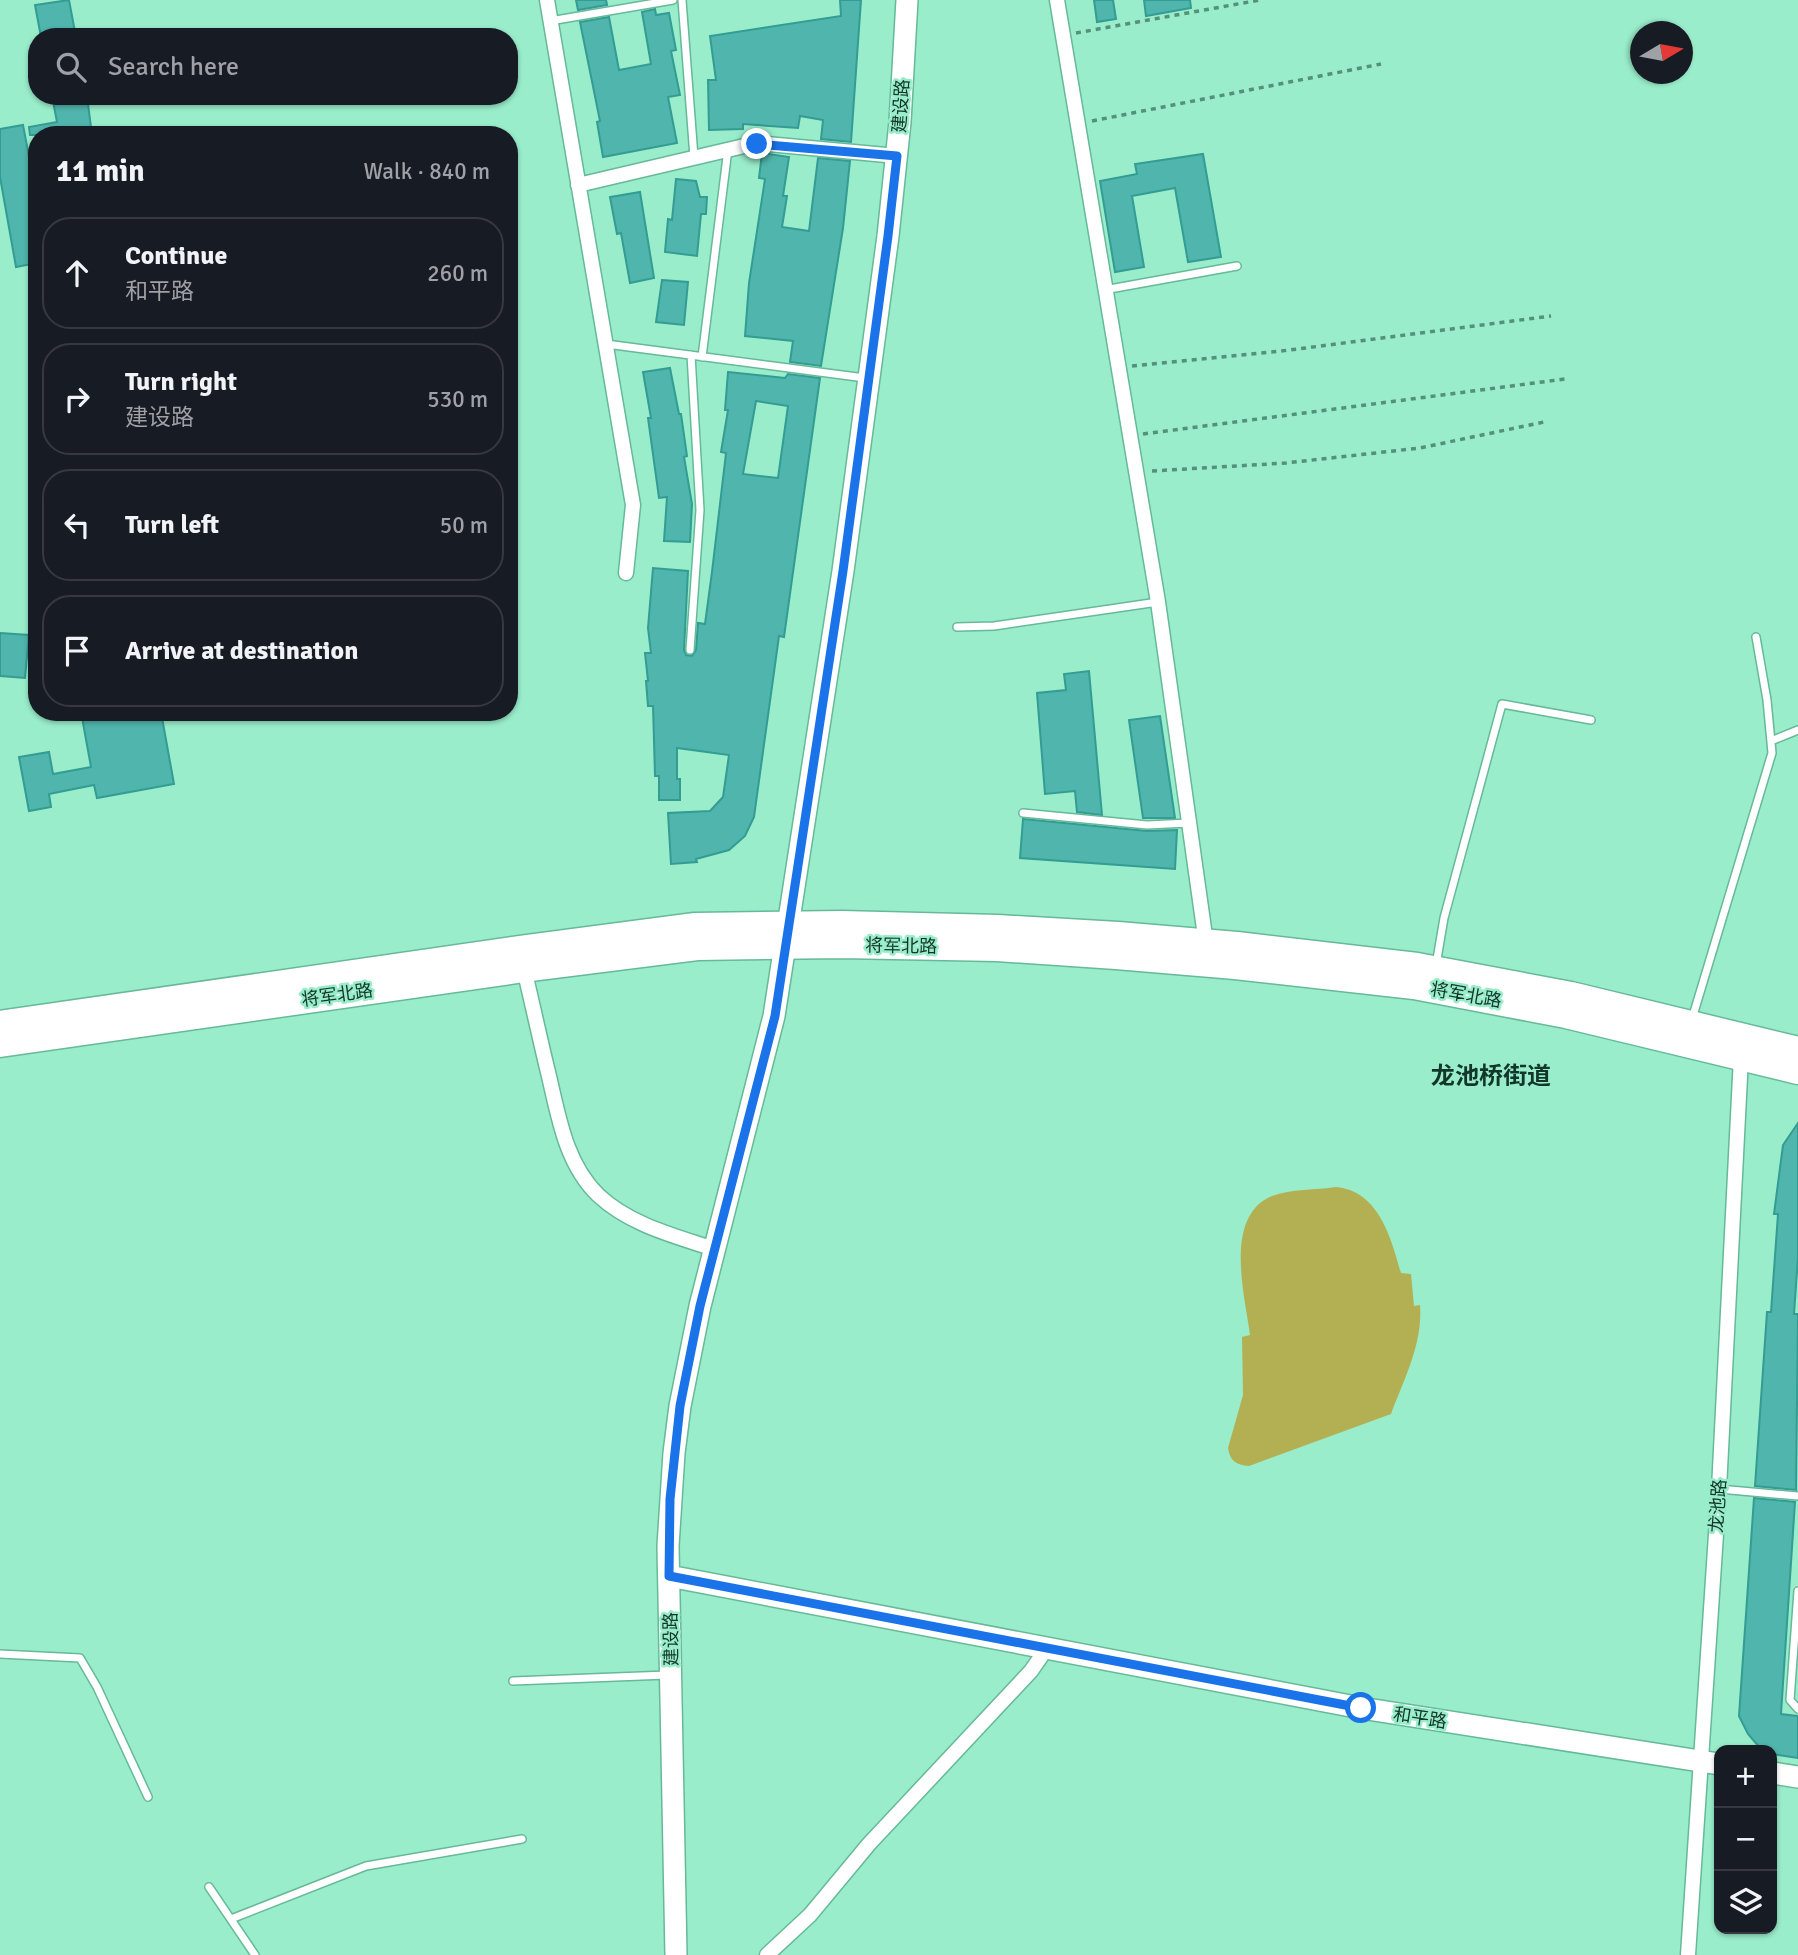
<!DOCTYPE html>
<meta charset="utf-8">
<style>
body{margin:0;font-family:Signika,"Noto Sans SC",sans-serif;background:#20242c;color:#f1f3f6}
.controls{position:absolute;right:21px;bottom:21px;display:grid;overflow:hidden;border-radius:14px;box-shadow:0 2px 5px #0004}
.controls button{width:63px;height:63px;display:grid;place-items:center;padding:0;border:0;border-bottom:2px solid #363941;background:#171b24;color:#f1f3f6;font:35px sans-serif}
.compass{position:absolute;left:1630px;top:21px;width:63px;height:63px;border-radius:50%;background:#171b24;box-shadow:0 2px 5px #0004;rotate:80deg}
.stop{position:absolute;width:21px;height:21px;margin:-16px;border:5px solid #1a73e8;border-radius:50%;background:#fff}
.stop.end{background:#1a73e8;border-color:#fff;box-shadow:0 2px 7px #0008}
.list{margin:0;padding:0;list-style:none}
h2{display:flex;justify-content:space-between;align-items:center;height:91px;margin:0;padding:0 28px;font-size:30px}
h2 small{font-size:23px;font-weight:400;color:#9ea1a6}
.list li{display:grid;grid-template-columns:46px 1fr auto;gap:21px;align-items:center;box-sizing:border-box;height:112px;margin:0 14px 14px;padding:0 14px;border:2px solid #363941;border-radius:28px}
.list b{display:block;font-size:26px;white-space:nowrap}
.list p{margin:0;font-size:23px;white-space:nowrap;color:#9ea1a6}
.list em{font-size:23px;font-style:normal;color:#9ea1a6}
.icon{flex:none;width:38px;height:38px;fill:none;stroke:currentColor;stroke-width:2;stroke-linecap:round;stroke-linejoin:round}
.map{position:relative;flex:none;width:1798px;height:1955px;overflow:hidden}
.search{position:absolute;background:#171b24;box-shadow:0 2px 5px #0004;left:28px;top:28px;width:490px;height:77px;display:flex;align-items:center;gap:18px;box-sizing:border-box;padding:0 24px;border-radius:28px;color:#9ea1a6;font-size:26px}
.panel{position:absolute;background:#171b24;box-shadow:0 2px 5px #0004;left:28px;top:126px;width:490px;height:595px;border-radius:28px}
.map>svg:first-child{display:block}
</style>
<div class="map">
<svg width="1798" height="1955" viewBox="0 0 1798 1955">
<rect width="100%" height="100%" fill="#99edcb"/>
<path fill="#b3b054" d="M1336,1187c43,4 55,51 65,86l10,1 3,32 6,-1c3,39 -16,74 -29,109l-142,52c-13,-1 -19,-5 -21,-18l15,-53 -1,-58 8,-2c-5,-39 -27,-119 22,-139 19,-7 44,-6 64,-9z"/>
<path fill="#50b5ac" stroke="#339c93" stroke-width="2" fill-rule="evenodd" d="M69,0l7,37h-35l-6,-32z
M576,0h30l1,5 -29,5z
M840,0h21l-10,142 -30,-3 2,-19 -23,-4 -2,12 -55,-4v5l-34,1 -1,-50h8l-6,-44 131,-20z
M1094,0h19l3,19 -19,3z
M1144,0h46l1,8 -45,8z
M655,9l1,6 13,-2 7,37 -5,1 9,44 -12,2 9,46 -74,14 -6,-35 3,-1 -20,-99 29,-5 10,53 32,-6 -9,-52z
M52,96h35l5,39h-62l-1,-8 28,-5z
M23,125l14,73v65l-21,4 -16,-90v-48z
M762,153l27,4 -6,39h4l-5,31 27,4 9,-73 32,3 -7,67 -22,138 -31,-4 3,-21 -48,-5 4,-53 16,-104 -6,-1z
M1203,154l18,103 -33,5 -13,-74 -43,8 12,71 -29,5 -15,-91 37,-7 -2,-10z
M676,179l20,2 4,16h7l-1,17h-5l-4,42 -32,-4 3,-33 4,1z
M640,192l14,86 -24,5 -9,-50 -4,1 -7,-37z
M662,280l26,2 -4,43 -28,-3z
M670,368l9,46h2l6,42 -3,1 8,47 -2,38 -26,-1 3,-44 -8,1 -11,-80h3l-8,-46z
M728,372l57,6 3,-4 32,4 -36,259 -5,-1 -25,181 -9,19 -16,14 -33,9 1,3 -26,2 -3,-51 42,-2 13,-14 6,-42 -52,-7v31h3v21h-21v-24h-4l-2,-70h-5l-2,-25h2l-3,-28h6l-3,-25 5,-60 35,3 -4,79 2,5 6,1 4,-6 2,-27 7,1 7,-52 14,-119 -5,-1 7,-42h-3zM756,401l32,5 -10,72 -35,-4z
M0,633l29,2 -4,43 -25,-2z
M1089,671l13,144 -25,-3 -2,-21 -30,3 -8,-101 29,-3 -2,-16z
M81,712h80l13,72 -77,14 -3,-13 -45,9 2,13 -22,4 -10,-54 30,-5 4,22 38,-7z
M1160,716l15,102h-32l-14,-98z
M1023,819l124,12 30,-1 -2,39 -155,-11z
M1798,1123v134l-4,57h4l-2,176 -41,-4 12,-174h4l7,-98h-4l9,-69z
M1754,1498l41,4 -14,212 17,2v42l-26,-4v-4l-12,-2 -12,-14 -9,-18z"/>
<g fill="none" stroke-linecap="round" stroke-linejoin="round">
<g stroke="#66b999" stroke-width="10">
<path id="lane" d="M682,0l12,157
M550,21l123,-21
M1104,290l133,-24
M606,344l259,34
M702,357l26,-208
M957,627l37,-1 164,-24
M690,650l10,-140 -9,-155
M1771,741l27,-11
M1023,813l124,12 42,-2
M1436,965l8,-47 58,-214 89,16
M1692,1019l80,-266 -5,-53 -11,-63
M1719,1489l79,7
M1798,1591l-8,109 8,9
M0,1654l80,4 17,29 51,110
M513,1681l154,-6
M209,1887l46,68
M231,1919l135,-53 156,-27"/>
</g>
<g stroke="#66b999" stroke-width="17">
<path id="street" d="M547,0l86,505 -7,68
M1057,0l101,602 48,341
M578,185l179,-42 140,13
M524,969c8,33 15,66 23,99 11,44 17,94 51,127 32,30 77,41 116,54
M767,1955l43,-40 59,-71 162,-173 16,-23
M1688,1955l31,-466 22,-432"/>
</g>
<g stroke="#66b999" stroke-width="24">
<path id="secondary" d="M669,1576l692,132 358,56
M1772,1773l26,4
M676,1955l-8,-409 6,-93 6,-47 20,-100 74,-290 69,-445 45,-335 12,-114 7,-122"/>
</g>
<g stroke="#66b999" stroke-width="29">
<path id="highway" d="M0,1024l526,-76 169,-22 147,-2 156,4 120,7 119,10 180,21 154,29 227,55
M0,1044l524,-75 173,-22 145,-2 155,3 119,8 119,10 179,20 152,29 232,56"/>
</g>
<path stroke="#559179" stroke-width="3.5" stroke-dasharray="5 5" stroke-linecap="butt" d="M1076,33l184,-33
M1092,121l289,-57
M1132,366l158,-16 261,-34
M1143,434l422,-55
M1152,471l134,-8 134,-15 124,-26"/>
<use href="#lane" stroke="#fff" stroke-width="7"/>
<use href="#street" stroke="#fff" stroke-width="14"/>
<use href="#secondary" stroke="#fff" stroke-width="21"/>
<use href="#highway" stroke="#fff" stroke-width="26"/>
</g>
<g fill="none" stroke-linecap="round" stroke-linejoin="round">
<path stroke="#1a73e8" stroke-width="9" d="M757,144l140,12 -9,80 -45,335 -68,445 -75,290 -20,100 -10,93 -1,77 692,132"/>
</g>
<g text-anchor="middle" stroke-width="5" stroke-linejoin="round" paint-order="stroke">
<g font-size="18" fill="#123629" stroke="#99edcb">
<text transform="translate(901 106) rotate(-86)" y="6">建设路</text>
<text transform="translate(901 946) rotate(1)" y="6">将军北路</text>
<text transform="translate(337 995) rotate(-8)" y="6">将军北路</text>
<text transform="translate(1466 995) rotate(10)" y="6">将军北路</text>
<text transform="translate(1718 1506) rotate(-86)" y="6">龙池路</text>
<text transform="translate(671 1639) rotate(-91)" y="6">建设路</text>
<text transform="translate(1420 1718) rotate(9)" y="6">和平路</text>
</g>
<g font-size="24" font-weight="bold" fill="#123629" stroke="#99edcb">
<text x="1491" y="1084">龙池桥街道</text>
</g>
</g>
</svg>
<div class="controls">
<button>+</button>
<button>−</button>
<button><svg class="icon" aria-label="layers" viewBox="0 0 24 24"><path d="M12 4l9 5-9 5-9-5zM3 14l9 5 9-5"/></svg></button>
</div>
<svg class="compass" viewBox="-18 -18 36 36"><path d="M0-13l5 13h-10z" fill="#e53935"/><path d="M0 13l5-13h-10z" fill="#9ea1a6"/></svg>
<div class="stop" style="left:1361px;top:1708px"></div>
<div class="stop end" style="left:757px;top:144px"></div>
<div class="search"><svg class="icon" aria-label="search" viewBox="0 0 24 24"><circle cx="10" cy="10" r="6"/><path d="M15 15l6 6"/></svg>Search here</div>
<section class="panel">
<h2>11 min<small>Walk · 840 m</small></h2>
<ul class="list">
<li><svg class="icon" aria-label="ahead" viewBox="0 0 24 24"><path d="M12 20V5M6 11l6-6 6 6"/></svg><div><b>Continue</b><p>和平路</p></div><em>260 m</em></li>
<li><svg class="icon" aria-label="right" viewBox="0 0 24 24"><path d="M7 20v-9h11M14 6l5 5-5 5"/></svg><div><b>Turn right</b><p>建设路</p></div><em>530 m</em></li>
<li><svg class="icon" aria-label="left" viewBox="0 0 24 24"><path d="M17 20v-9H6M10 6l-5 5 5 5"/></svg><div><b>Turn left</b></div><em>50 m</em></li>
<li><svg class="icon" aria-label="arrive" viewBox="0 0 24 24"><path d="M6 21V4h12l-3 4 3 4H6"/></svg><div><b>Arrive at destination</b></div></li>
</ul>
</section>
</div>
